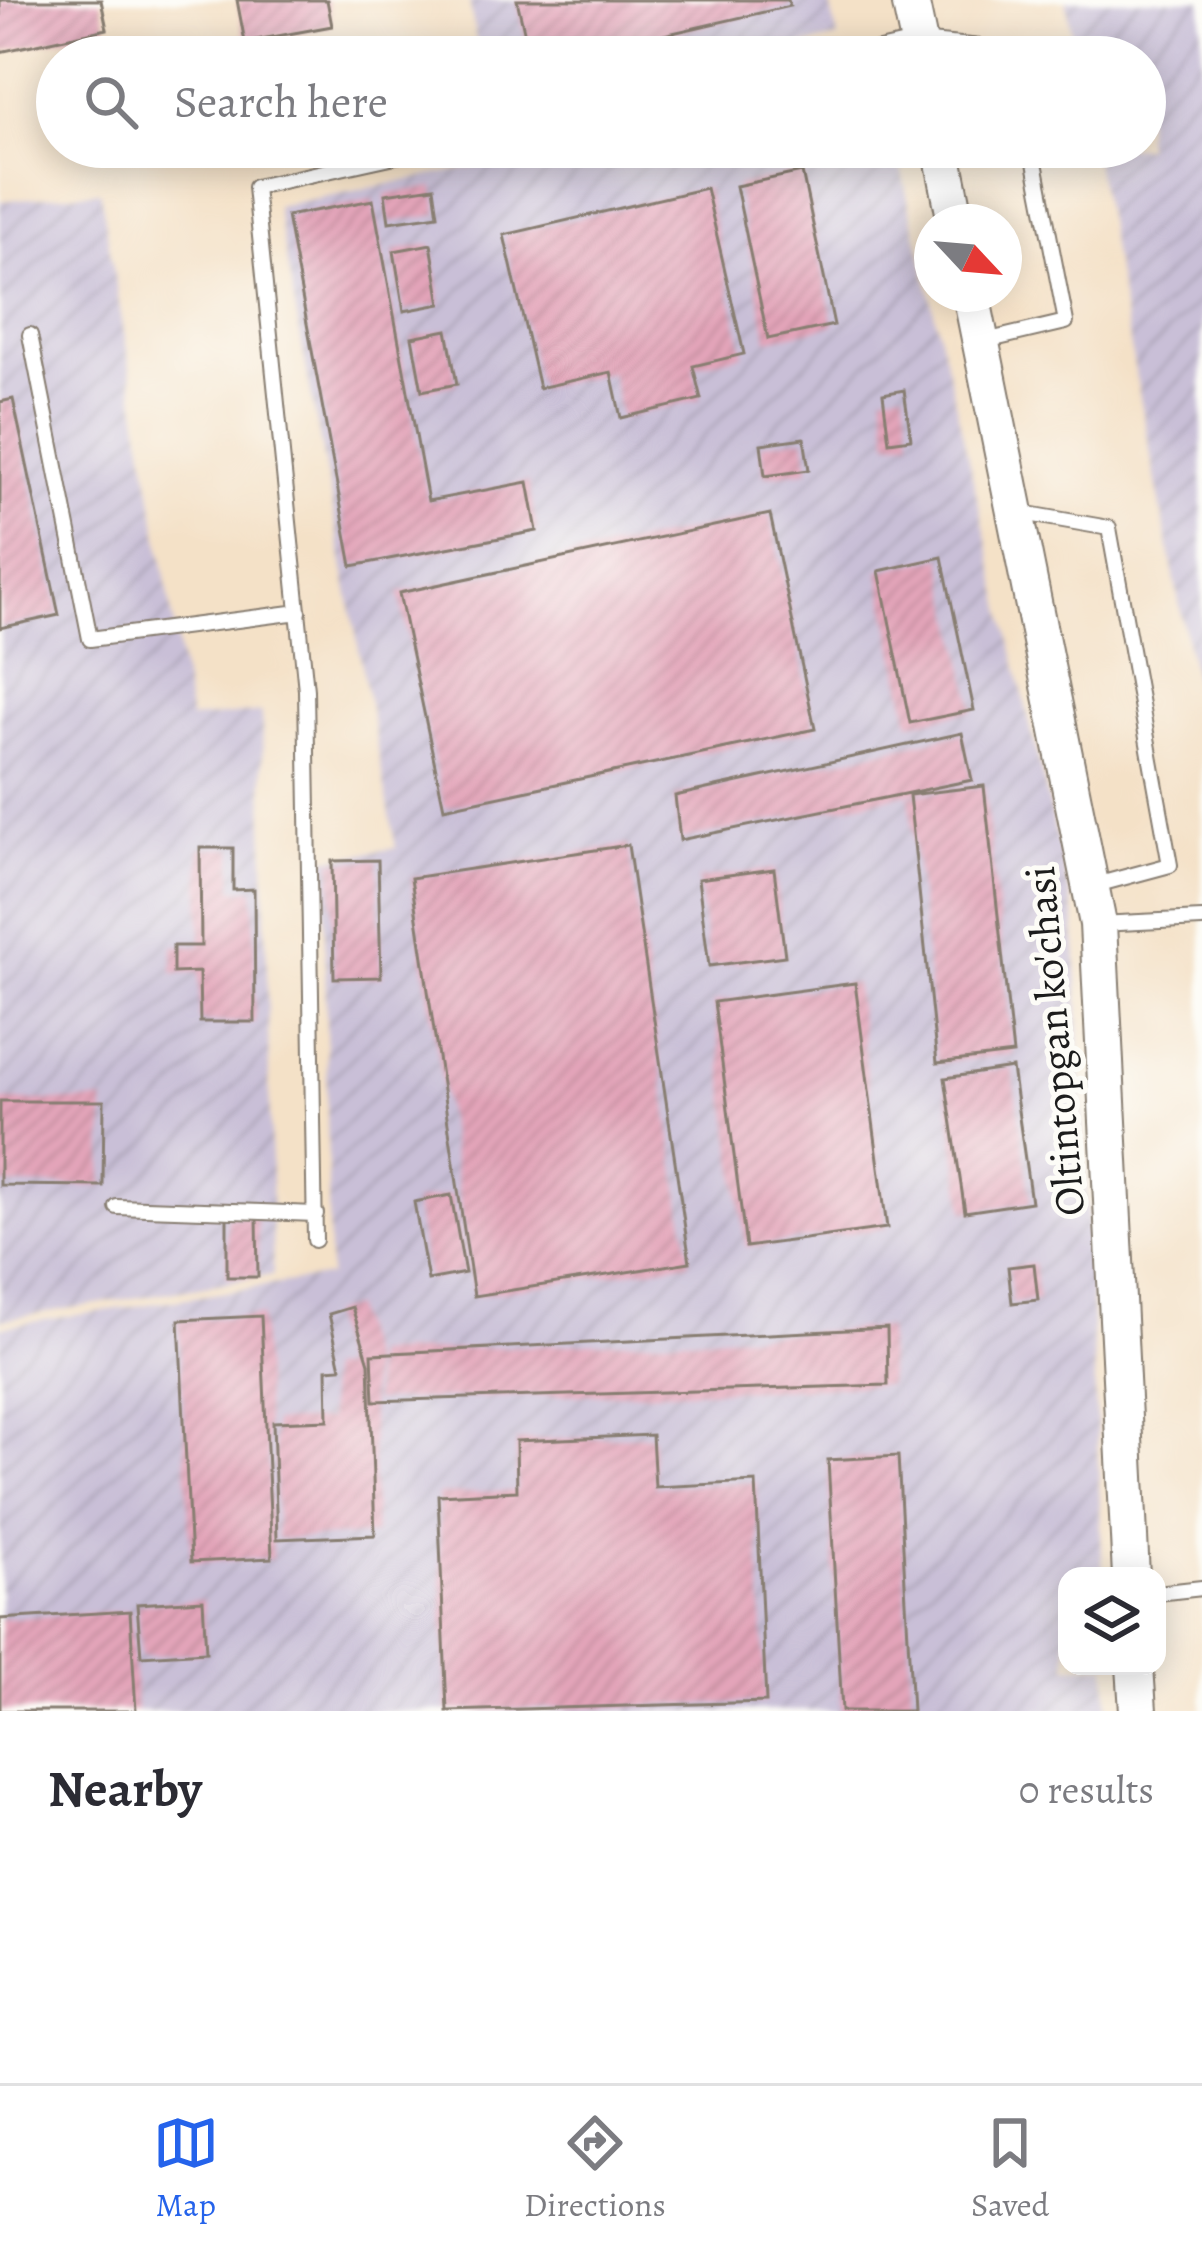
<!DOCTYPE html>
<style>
body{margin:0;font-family:Alegreya,serif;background:#f2f2f3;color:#2b2b33}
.controls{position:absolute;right:36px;bottom:36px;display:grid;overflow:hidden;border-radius:24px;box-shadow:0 6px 30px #0003}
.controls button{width:108px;height:108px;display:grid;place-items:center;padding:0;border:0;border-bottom:3px solid #e1e1e2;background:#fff;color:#2b2b33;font:60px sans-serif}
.compass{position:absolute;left:914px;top:204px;width:108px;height:108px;border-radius:50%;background:#fff;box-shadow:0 6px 30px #0003;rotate:116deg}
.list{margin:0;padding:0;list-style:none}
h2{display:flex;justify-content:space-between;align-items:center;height:156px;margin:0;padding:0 48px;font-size:51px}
h2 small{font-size:39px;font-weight:400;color:#7c7c81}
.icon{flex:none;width:66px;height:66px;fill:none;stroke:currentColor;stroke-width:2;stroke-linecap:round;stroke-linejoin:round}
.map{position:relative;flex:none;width:1202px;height:1711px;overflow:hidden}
.search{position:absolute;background:#fff;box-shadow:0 6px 30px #0003;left:36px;right:36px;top:36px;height:132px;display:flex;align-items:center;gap:30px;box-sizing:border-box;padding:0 42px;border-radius:66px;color:#7c7c81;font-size:45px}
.sheet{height:372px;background:#fff}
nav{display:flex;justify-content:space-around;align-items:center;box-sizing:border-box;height:168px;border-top:3px solid #e1e1e2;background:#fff;font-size:33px;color:#7c7c81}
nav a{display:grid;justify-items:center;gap:6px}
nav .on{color:#2563eb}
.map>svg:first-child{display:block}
</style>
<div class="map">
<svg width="1202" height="1711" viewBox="0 0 1202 1711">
<defs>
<pattern id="industrial-furrows" width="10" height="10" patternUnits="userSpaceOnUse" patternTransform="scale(3)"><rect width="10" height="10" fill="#c9bfd7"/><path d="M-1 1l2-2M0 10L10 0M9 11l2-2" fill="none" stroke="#aca4b8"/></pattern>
<pattern id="building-hatch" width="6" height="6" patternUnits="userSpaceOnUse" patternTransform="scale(3)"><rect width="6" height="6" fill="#e3a4b9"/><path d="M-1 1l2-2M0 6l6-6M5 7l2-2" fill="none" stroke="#c28d9e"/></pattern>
</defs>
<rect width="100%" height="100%" fill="#fdfcf7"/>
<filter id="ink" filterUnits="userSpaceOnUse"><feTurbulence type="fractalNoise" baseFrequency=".00833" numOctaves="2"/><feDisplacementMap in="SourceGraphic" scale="24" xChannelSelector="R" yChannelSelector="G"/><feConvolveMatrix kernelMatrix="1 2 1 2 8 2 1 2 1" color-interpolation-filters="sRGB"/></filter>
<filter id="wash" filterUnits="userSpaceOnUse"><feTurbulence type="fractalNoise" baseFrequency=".004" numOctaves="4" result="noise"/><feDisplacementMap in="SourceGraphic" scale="48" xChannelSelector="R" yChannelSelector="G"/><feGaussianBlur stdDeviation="2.7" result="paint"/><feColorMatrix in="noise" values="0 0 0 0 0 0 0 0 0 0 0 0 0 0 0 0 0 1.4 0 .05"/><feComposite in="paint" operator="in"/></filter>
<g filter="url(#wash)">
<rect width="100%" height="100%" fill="#f4e1c7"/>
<path fill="url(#industrial-furrows)" d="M469,0h360l9,38 -88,19h-271z
M1066,0h136v723l-110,-576h53v-90h-69z
M578,147h318l179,771 28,658h-36v90h40l2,45h-1109v-384l329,-51 -5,-417 72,-11 -120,-642z
M100,191l90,528 72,-7 11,563 -273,45v-1119z"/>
<g id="blocks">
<path fill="url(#building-hatch)" d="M0,0h101l6,29 -107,23z
M237,0h90l5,26 -87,16z
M517,0h271l2,6 -222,51h-38z
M802,172l32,153 -66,14 -32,-153z
M434,187l4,28 -49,7 -4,-28z
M706,188l38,166 -51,12 8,33 -80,19 -10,-46 -72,16 -35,-153z
M373,200l55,301 100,-19 9,49 -185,35 -65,-350z
M431,244l10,60 -37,7 -10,-60z
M447,330l10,54 -35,7 -10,-54z
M904,390l7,49 -22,3 -6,-48z
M13,399l46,216 -59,13v-226z
M804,438l5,32 -44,6 -4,-32z
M770,514l45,215 -371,79 -45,-215z
M942,557l32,153 -64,13 -31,-152z
M962,733l10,47 -292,60 -5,-44z
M984,786l29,268 -76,9 -28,-268z
M628,845l62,417 -216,34 -63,-418z
M200,848h33v42l21,-1 1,133h-55l-1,-50 -26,1v-27h28z
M378,860l3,117 -47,1 -2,-117z
M774,869l11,87 -76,10 -11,-87z
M855,983l32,245 -141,19 -32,-245z
M1012,1068l19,134 -66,10 -20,-134z
M0,1101h104l-1,85 -103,-1z
M451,1195l14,78 -37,7 -14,-78z
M227,1217h30l1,60h-31z
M1034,1264l4,36 -26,3 -4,-36z
M352,1307l17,56 6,172 -98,4 -4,-117 55,-2 -1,-51 14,-1 -12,-54z
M261,1316l11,242 -81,4 -12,-242z
M887,1328l1,57 -514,16 -2,-47z
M652,1435l3,52 101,-5 10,220 -319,9 -9,-216 79,-4 -1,-50z
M898,1456l14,255h-70l-14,-251z
M203,1600l3,52 -65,4 -4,-52z
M130,1611l6,100h-136v-92z"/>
</g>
</g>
<g filter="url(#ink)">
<use href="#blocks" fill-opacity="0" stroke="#887e72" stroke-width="3"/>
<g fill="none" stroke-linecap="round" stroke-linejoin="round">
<g stroke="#887e72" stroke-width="18">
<path id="lane" d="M848,57l71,-16 94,9 1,7
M30,335l60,304 209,-27
M981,342l85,-20 -34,-175
M1017,512l92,16 61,337 -78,21
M1098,924l104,-5
M117,1207l199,7
M315,1240l-9,-550 -51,-503 181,-40
M1157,1593l45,-5"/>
</g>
<g stroke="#887e72" stroke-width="40">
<path id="secondary" d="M910,0l12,57
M941,147l15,75
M971,294l127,630 33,652
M1135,1666l3,45"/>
</g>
<use href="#lane" stroke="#fff" stroke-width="14"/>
<use href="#secondary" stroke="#fff" stroke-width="36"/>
</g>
</g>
<g text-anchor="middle" stroke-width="10" stroke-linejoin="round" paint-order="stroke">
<g font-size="42" fill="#1c1c1c" stroke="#fdfcf7">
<text transform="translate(1054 1041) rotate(-95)" y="15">Oltintopgan ko'chasi</text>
</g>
</g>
</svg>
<div class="controls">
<button><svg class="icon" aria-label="layers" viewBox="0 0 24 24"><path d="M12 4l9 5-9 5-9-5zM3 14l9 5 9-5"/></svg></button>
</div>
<svg class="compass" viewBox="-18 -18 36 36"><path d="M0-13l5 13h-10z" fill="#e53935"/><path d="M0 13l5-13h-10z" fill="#7c7c81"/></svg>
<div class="search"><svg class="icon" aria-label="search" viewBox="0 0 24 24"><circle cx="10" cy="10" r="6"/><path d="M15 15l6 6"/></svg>Search here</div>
</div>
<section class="sheet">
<h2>Nearby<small>0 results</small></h2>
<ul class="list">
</ul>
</section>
<nav>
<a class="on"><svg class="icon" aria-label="map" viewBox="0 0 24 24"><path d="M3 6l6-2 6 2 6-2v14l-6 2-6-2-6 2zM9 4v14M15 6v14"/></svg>Map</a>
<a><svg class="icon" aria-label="directions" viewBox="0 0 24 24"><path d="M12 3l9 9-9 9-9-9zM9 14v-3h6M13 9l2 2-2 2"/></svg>Directions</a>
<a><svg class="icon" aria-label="saved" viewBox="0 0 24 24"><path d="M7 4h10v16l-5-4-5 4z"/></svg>Saved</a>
</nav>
